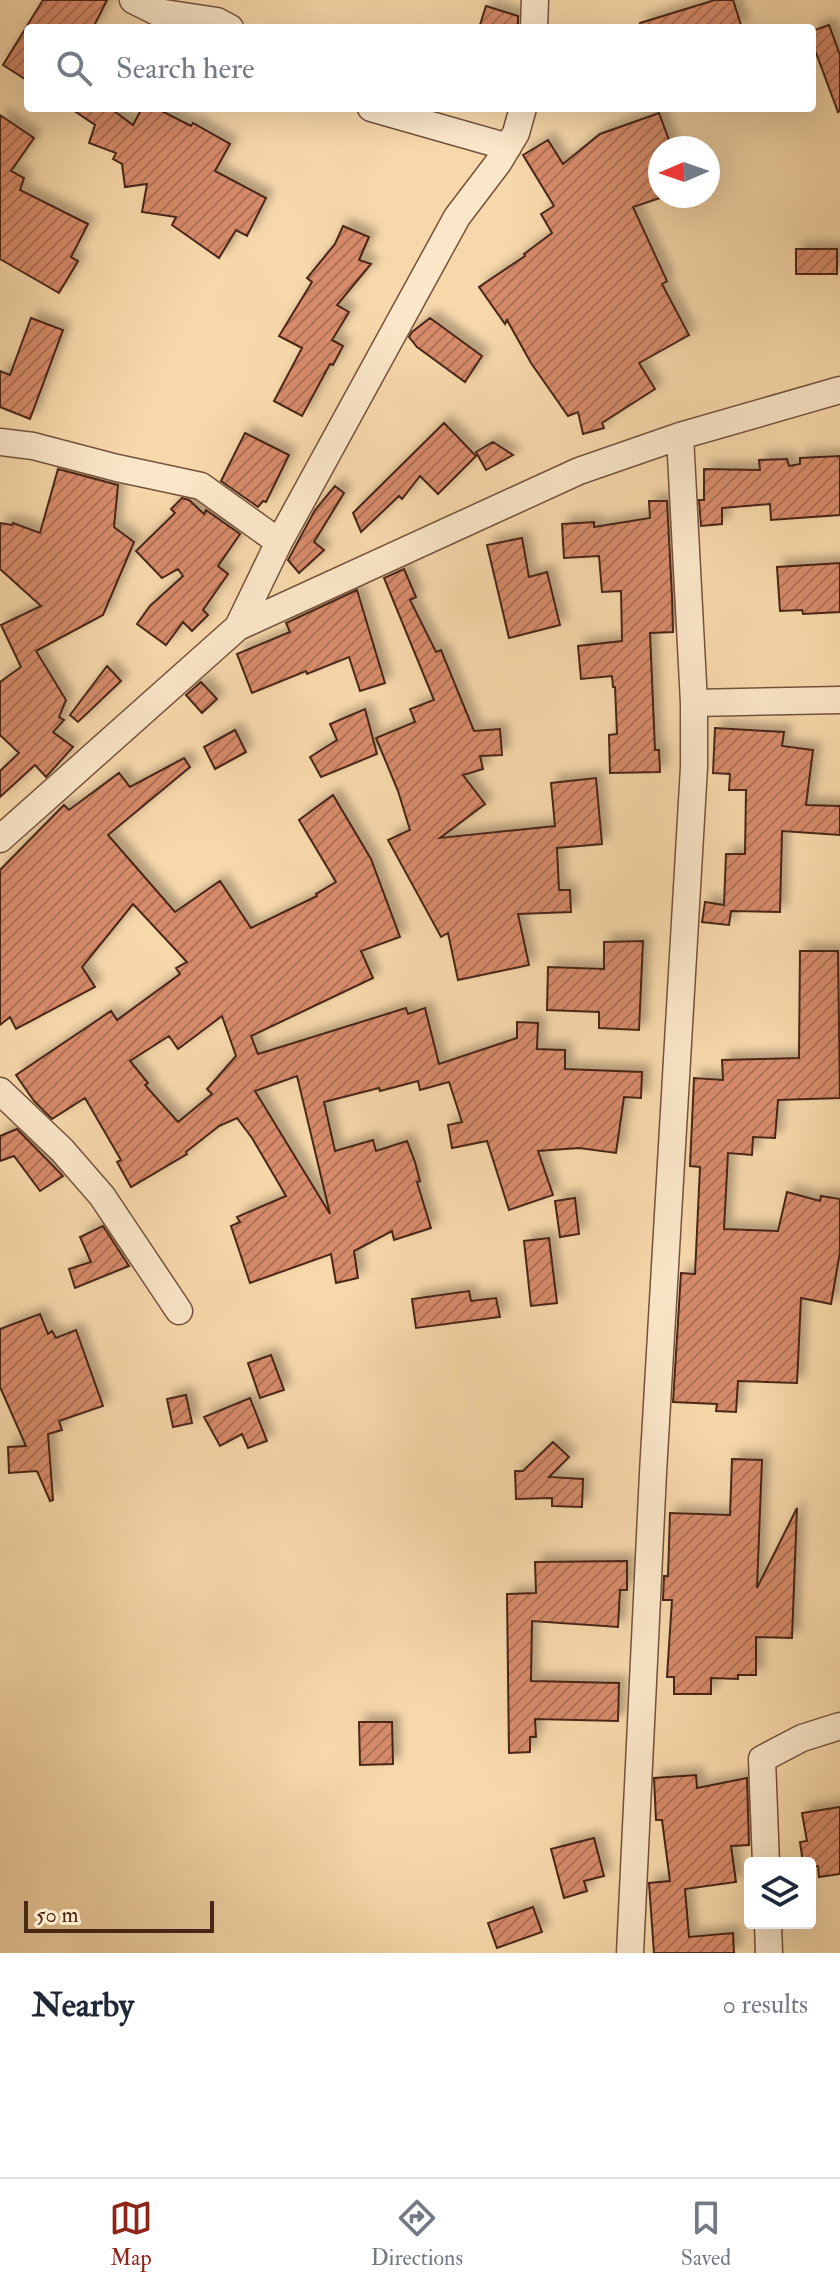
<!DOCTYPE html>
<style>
body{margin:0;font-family:"IM FELL Double Pica",serif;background:#f6f6f7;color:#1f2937}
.controls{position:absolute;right:24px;bottom:24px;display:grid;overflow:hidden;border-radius:8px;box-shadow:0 8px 32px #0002}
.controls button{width:72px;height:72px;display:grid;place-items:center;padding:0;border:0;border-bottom:2px solid #e0e1e3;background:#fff;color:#1f2937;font:40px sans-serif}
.compass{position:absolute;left:648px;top:136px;width:72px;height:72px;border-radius:50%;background:#fff;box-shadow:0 8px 32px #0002;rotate:268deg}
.scale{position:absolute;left:24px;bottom:20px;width:190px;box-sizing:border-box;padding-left:8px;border:4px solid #4a2617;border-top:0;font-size:22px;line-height:28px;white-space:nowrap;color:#4a2617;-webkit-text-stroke:6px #fae6c8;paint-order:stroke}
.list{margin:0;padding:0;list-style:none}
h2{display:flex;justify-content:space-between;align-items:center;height:104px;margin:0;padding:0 32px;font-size:34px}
h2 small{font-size:26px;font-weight:400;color:#747a83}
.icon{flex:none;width:44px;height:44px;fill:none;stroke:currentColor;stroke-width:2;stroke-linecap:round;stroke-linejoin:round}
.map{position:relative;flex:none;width:840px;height:1953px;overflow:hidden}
.search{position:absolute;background:#fff;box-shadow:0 8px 32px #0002;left:24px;right:24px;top:24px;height:88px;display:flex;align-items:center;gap:20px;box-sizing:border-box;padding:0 28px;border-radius:8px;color:#747a83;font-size:30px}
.sheet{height:224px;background:#fff}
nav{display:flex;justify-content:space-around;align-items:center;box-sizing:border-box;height:112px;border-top:2px solid #e0e1e3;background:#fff;font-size:22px;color:#747a83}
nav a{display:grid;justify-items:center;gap:4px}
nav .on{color:#8f2418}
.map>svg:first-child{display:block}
</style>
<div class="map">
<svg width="840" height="1953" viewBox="0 0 840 1953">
<defs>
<pattern id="building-hatch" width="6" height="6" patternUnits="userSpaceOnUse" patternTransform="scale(2)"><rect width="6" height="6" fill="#d68b6a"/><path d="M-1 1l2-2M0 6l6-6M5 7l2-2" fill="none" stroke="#b07156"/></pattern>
<filter id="shadow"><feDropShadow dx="7" dy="-7" stdDeviation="4" flood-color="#0004"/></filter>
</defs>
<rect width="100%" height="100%" fill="#f7d8aa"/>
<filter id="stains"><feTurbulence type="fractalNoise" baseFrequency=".0025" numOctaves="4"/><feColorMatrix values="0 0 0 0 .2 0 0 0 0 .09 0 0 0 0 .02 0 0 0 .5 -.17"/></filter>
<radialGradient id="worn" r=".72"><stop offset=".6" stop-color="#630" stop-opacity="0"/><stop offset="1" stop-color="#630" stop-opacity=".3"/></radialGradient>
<path fill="url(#building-hatch)" stroke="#4a2617" stroke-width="2" fill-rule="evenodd" filter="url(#shadow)" d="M43,0h64l-14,28h-65v53l-25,-16z
M715,0h18l9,28h-101l-1,-5z
M486,6l32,10v12h-39z
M829,25l11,30v56l-2,1 -26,-70v-11z
M70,108h40l23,17 9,-17h14l35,18 2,-3 37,21 -15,27 51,27 -19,38 -11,-6 -17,28 -47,-33 4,-8 -34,-5 5,-28 -22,3 -3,-23 -9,-5 3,-6 -27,-10 6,-18z
M659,113l13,35h-12v50l-27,9 34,74 -5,3 27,51 -50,28 16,26 -53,34 2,5 -21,6 -5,-22 -10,4 -37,-53 -24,-43 -2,4 -26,-37 46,-31 -1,-2 28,-21 -11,-19 13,-8 -31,-51 25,-15 15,24 37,-30z
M0,115l34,23 -23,33 13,7 -4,12 68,34 -17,33 7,4 -19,32 -59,-34z
M343,226l26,11 -10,23 12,4 -34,41 12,7 -17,28 11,6 -10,19 -3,-1 -28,52 -28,-15 28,-53 -23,-12 33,-54 -5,-4 28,-34z
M796,249h41v25h-41z
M31,318l32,12 -33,89 -30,-12v-36l10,4z
M430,318l52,38 -17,26 -48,-35 -8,-10 3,-5z
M444,423l32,33 -38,38 -18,-18 -18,23 -3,-3 -38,36 -8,-19z
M245,433l44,22 -23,47 -3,-1 -5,6 -37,-26z
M493,442l20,13 -27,15 -10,-18z
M840,456v59l-69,5 -1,-16 -48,4v16l-21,2 -2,-26h5v-31l56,1 -1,-10 28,-1 2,7 11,-2v-6z
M58,469l60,16 -4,42 20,15 -31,73 -67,36 30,49 -7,17 5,3 -11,12 20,15 -27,30 -11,-12 -35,32v-26l19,-18 -19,-18v-53l21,-15 -20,-42 40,-19 -41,-37v-46l12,2 1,-2 27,10z
M335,486l9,7 -30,49 10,8 -25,23 -11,-13 27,-50z
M182,498l7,2 15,14 2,-4 34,24 -22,32 10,8 -25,36 5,5 -16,16 -9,-9 -17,23 -29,-21 13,-18 33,-30 -5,-7 -16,9 -26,-27 39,-38 -4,-4z
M649,501h18l5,95 1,36 -23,1 5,117h4l1,22 -50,1 -1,-38 8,-1 -2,-47h-2l-1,-11 -31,3 -3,-33 44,-5 -1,-50 -19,1 -3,-36 -35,2 -2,-34 32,-2v5l56,-9z
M522,538l7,39 18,-5 13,53 -51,13 -22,-93z
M840,563v49l-37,2 -1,-4 -22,1 -3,-44z
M404,569l12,28 -6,3 26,52 5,-2 33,81 26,-2 2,26 -22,1 3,13 -20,6 22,29 -45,34 115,-12 -4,-43 45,-5 6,66 -45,4 2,42h11l1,22 -53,2 11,51 -71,15 -10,-47 -7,4 -53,-97 22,-10 -12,-39 -22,-53 39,-16 -5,-13 24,-9 -50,-122z
M357,590l28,93 -25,8 -11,-34 -42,17 -1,-3 -54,22 -15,-39 53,-22 -4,-9z
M107,666l14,15 -43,41 -8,-7z
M201,682l16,17 -15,14 -16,-18z
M365,709l12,45 -56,23 -11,-20 27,-17 -7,-16z
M715,728l69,4 -2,14 31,4 -7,55 34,1v29l-58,-4 -2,81 -49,-1 -2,14 -27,-3 3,-20 19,3 2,-51h19l1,-64h-17l1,-16 -17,-1z
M235,730l11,22 -31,17 -11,-22z
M184,758l6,9 -82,68 67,77 45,-31 31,47 66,-32 -1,-2 20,-12 -37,-62 34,-25 38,64 29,78 -39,14 12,27 -122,58 7,18 148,-46 2,6 17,-6 14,56 78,-26v-16l21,1 -1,26 28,1v19l77,3 -1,26 -17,-1 -8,56 -37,-5 -41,3 15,44 -44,15 -22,-69 -35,7 -4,-23 14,-3 -13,-40 -29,8 -2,-9 -38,10 -1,-3 -55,14 11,49 38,-11 3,11 31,-10 8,21 5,19 -3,1 14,46 -37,12 -2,-9 -38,20 4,27 -22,5 -5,-29 -81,29 -19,-57 9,-4 -3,-5 49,-21 -34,-58 -15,-20 -18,8 -33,26 1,2 -56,33 -14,-25 4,-2 -36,-62 -33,21 -18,-18 -18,-26 95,-64 6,9 63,-46 -4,-6 11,-6 -54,-58 -51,63 13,20 -79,42 -6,-12 -10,8v-155l64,-65 5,5 50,-37 11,14zM222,1016l14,40 -29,33 5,5 -34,28 -33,-37 3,-2 -18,-22 39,-25 9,13zM297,1076l33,138 -75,-123z
M643,941l-4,89 -40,-2v-16l-52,-2 1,-43 56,2v-27z
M800,951h38l2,147 -62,2 -3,38 -22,-1 -1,18 -24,-2 -4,76 54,2 9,-39 33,9 1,-5 19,3v53l-9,52 -30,-6 -4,85 -59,-2 -2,31 -20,-1 1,-7 -44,-2 8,-129 14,1 5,-107 -10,-1 4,-88 29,2 -1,-20 77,-2z
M17,1129l46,47 -23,15 -26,-35 -14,5v-25z
M575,1198l4,36 -19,3 -5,-36z
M103,1226l26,40 -54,22 -6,-19 22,-7 -11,-25z
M549,1238l8,65 -26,3 -7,-65z
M469,1291l2,10 25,-3 4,19 -84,11 -4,-29z
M40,1314l8,20 4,-3 4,7 20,-8 27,76 -44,15 3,9 -14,4 5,66 -3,1 -13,-30 -28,2 -1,-26 18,-1 -26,-59v-58z
M271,1355l13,35 -24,8 -12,-35z
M186,1395l6,28 -19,4 -6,-28z
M250,1398l17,43 -19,7 -6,-14 -22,12 -16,-29z
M553,1442l16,15 -20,20 34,2 -1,28 -30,-1v-8l-36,1 -1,-28h8z
M732,1459l30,1 -5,128 40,-80 -5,130 -36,-1v38h-18v4l-27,-1v16h-37v-17h-7l5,-77h-9l1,-24h4l2,-63 60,2z
M627,1561v29h-7l-2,37 -86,-6 -1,60 88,2 -1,38 -83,-2 1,18h-6v15l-21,1 -2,-159 29,-1 -1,-31z
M359,1722h33l1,42 -33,1z
M696,1775l1,13 50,-10 2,67 -18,1 5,36 -51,7 4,48 44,-4 1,20h-80l-5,-70 21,-2 -8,-61h-6l-2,-42z
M840,1807v67l-21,3 -1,-11 -8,1v-4h-7l-3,-21 7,-1 -5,-28z
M594,1838l10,38 -20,5 3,10 -23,7 -13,-49z
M533,1907l9,25 -45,16 -9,-25z"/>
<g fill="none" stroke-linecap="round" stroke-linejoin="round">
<g stroke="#75523c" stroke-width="29">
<path id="minor" d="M133,0l24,12 60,9 13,7
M534,28l1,-28
M371,108l137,39
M0,442l33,4 84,22 84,18 78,56
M238,627l41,-85 178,-325 41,-54 18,-30 7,-25
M694,703l146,-3
M0,839l238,-212 341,-156 101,-35 160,-46
M0,1091l62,59 40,46 77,115
M766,1863l-4,-104 40,-21 38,-12
M768,1923l1,30
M630,1953l23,-480 41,-706v-64l-14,-267"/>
</g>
<use href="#minor" stroke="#fae6c8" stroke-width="26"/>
</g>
<rect width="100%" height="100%" filter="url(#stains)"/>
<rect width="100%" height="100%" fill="url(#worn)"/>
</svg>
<div class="controls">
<button><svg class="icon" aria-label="layers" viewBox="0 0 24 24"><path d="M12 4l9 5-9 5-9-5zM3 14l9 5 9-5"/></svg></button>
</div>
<svg class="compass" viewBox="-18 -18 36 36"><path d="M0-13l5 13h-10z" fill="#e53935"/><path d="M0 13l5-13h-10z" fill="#747a83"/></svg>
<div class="scale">50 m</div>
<div class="search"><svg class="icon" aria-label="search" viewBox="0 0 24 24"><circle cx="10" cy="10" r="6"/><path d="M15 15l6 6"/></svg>Search here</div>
</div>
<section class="sheet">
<h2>Nearby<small>0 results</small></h2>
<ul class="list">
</ul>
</section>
<nav>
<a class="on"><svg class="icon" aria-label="map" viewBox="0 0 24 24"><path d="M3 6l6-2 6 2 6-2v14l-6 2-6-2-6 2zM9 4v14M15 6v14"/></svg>Map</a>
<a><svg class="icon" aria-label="directions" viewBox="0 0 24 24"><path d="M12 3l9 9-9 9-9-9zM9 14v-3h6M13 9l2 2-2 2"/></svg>Directions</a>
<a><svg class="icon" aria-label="saved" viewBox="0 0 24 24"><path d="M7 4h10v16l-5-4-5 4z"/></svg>Saved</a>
</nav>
